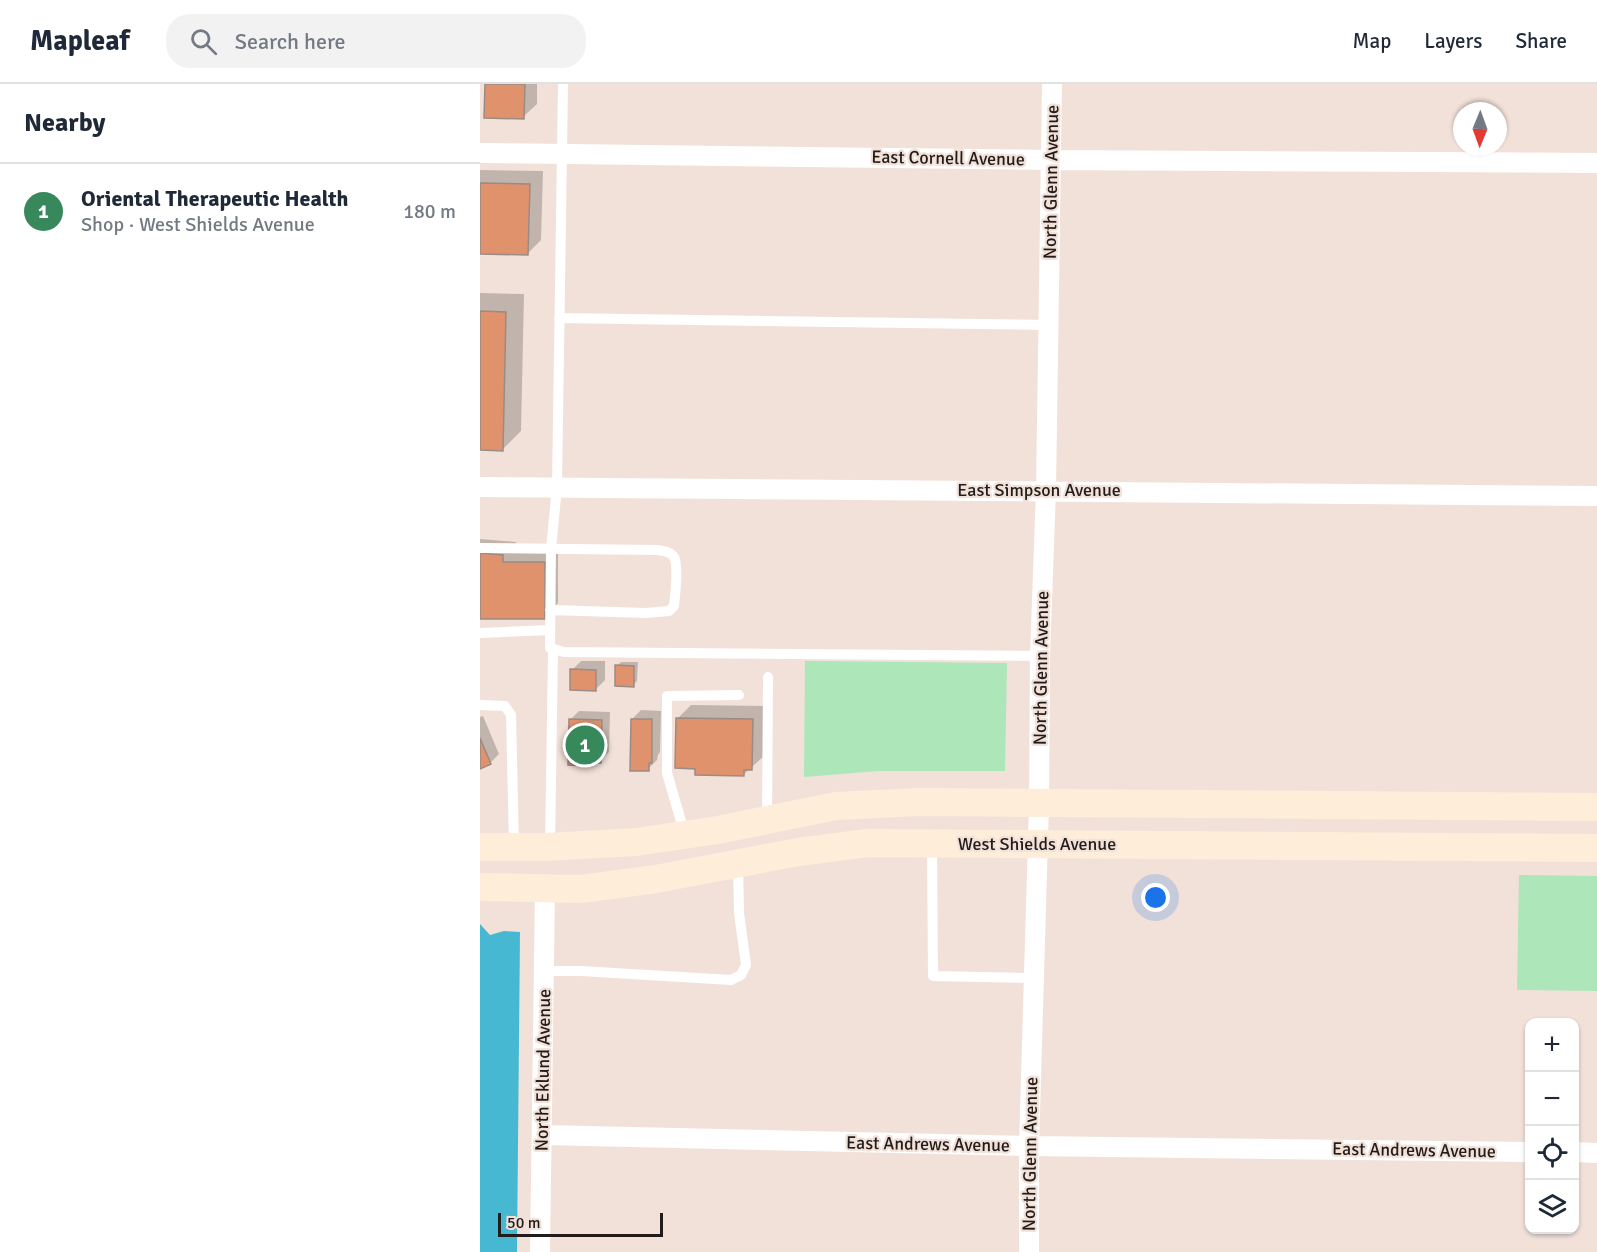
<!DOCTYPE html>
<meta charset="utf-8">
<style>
body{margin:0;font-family:Signika,sans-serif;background:#f2f2f3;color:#1f2937}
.controls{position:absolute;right:18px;bottom:18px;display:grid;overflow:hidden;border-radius:12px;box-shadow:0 2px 4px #0004}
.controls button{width:54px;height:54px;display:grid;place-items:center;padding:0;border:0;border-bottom:2px solid #e0e1e3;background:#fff;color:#1f2937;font:30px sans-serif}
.compass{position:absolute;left:973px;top:18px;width:54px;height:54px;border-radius:50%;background:#fff;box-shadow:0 2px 4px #0004;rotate:181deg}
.scale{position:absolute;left:18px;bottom:15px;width:165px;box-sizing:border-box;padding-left:6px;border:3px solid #221c1a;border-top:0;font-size:16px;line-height:21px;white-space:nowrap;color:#221c1a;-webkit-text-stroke:4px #f2e1d9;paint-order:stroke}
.you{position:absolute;left:676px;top:814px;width:21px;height:21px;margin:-15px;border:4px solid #fff;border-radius:50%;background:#1a73e8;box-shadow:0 0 0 9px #1a73e833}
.badge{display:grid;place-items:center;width:39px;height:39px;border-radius:50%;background:#37895b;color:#fff;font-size:20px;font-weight:700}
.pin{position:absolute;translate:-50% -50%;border:3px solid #fff;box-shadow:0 2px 6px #0006}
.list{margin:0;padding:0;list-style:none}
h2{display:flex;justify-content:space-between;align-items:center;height:78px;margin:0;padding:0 24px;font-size:26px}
h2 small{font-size:20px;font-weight:400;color:#747a83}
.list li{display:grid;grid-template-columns:39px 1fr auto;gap:18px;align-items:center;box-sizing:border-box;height:96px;padding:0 24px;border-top:2px solid #e0e1e3}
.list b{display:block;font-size:22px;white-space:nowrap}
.list p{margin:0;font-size:20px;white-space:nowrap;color:#747a83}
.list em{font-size:20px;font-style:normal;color:#747a83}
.icon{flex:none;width:33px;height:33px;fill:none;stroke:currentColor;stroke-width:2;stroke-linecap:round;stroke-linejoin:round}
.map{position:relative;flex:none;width:1117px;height:1168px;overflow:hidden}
header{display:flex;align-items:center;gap:36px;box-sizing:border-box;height:84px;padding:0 30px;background:#fff;border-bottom:2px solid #e0e1e3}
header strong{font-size:28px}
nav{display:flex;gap:33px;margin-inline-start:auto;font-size:21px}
.search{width:420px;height:54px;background:#f2f2f3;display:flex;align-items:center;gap:15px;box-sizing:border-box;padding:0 21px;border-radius:24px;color:#747a83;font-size:22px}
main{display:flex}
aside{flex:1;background:#fff}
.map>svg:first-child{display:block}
</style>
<header>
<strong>Mapleaf</strong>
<div class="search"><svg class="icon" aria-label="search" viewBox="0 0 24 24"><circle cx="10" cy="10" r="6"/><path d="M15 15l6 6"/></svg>Search here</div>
<nav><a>Map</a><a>Layers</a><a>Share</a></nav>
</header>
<main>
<aside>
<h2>Nearby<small></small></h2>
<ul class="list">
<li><span class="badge">1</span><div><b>Oriental Therapeutic Health</b><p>Shop · West Shields Avenue</p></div><em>180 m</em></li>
</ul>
</aside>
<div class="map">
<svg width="1117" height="1168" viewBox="0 0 1117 1168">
<rect width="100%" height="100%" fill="#f2e1d9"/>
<path fill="#ace6b9" d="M325,577l202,2 -2,108h-126l-75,6z
M1039,791l78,1v115l-80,-1z"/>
<path fill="#46b8d2" d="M0,840l10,11 14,-4 16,1 -3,320h-37z"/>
<path fill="#0003" d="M6,0h51v20l-14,13z
M0,86l63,1 -2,69 -14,14 -47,-1z
M0,209l44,1 -3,137 -18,18 -23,-1z
M0,455l36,3v7h42v54l-14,14 -64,1z
M101,577h24v19l-9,9 -24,-19z
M141,578h17l-1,19 -4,4 -16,-19z
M211,621l75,1 -1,49 -22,20 -66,-56z
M161,626l20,1 -1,41 -2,3 -1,5 -9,9 -16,-50z
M99,627l31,1 -1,40 -9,9h-6l-3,3 -21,-44z
M3,632l16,38 -9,9 -10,4v-50z"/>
<path fill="#e0926d" stroke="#9a8b84" stroke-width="1.5" d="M5,0h40l-1,35 -40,-1z
M0,99l50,1 -2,71 -48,-1z
M0,227l26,1 -3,139 -23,-1z
M0,469l23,2v7h42v57h-65z
M135,581l19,1v21l-19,-1z
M90,585l26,1v21l-26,-1z
M196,634l77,1 -1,51h-8v6l-49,-1v-6l-20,-1z
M89,635l33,1 -1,43h-9v3l-24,-1z
M151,635h21v44h-3v8h-19z
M0,654l11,26 -11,5z"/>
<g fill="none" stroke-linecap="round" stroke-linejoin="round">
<path stroke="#fff" stroke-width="10" d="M83,0l-6,403 -6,62 -1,99 14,4 476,4
M79,234l490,7
M0,464l177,2c6,1 13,1 17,7 5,9 1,39 0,49l-5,5 -23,2 -96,-3
M0,549l70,-3
M0,621l25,1 6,9 3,131
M287,736l1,-143
M205,751l-18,-62v-77l72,-1
M452,760l1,132 101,2
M70,763l3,-198
M64,887h37l150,9 10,-5 5,-10 -7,-52 -1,-49"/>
<path stroke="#fff" stroke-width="20" d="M0,69l572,7 545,3
M0,403l1117,9
M62,1051l487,11 501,6
M1094,1068l23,1
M60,1168l5,-364
M549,1168v-106l10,-342 1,-148 6,-166 6,-406"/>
<path stroke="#feeed9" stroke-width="28" d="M0,763h67l89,-5 82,-12 118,-24 82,-4 679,5
M0,803l101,2 75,-10 142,-27 70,-9 729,5"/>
</g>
<g text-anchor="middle" stroke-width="4.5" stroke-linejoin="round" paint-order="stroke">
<g font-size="18" fill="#221c1a" stroke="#f2e1d9">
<text transform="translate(468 74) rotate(1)" y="6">East Cornell Avenue</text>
<text transform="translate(571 98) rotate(-89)" y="6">North Glenn Avenue</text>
<text x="559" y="412">East Simpson Avenue</text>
<text transform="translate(561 584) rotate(-89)" y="6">North Glenn Avenue</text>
<text x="557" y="766">West Shields Avenue</text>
<text transform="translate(63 986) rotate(-89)" y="6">North Eklund Avenue</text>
<text transform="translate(448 1060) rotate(1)" y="6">East Andrews Avenue</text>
<text transform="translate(934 1066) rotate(1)" y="6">East Andrews Avenue</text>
<text transform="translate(550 1070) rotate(-89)" y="6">North Glenn Avenue</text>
</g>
</g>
</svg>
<div class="controls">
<button>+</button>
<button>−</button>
<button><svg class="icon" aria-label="locate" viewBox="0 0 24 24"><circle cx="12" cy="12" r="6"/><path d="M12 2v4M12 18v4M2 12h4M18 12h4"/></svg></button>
<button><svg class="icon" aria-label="layers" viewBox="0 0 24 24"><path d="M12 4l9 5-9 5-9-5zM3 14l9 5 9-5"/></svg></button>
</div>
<svg class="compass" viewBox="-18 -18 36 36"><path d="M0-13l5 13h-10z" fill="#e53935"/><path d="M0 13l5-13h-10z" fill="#747a83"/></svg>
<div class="scale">50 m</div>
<div class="you"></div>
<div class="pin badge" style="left:105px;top:661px">1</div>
</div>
</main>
